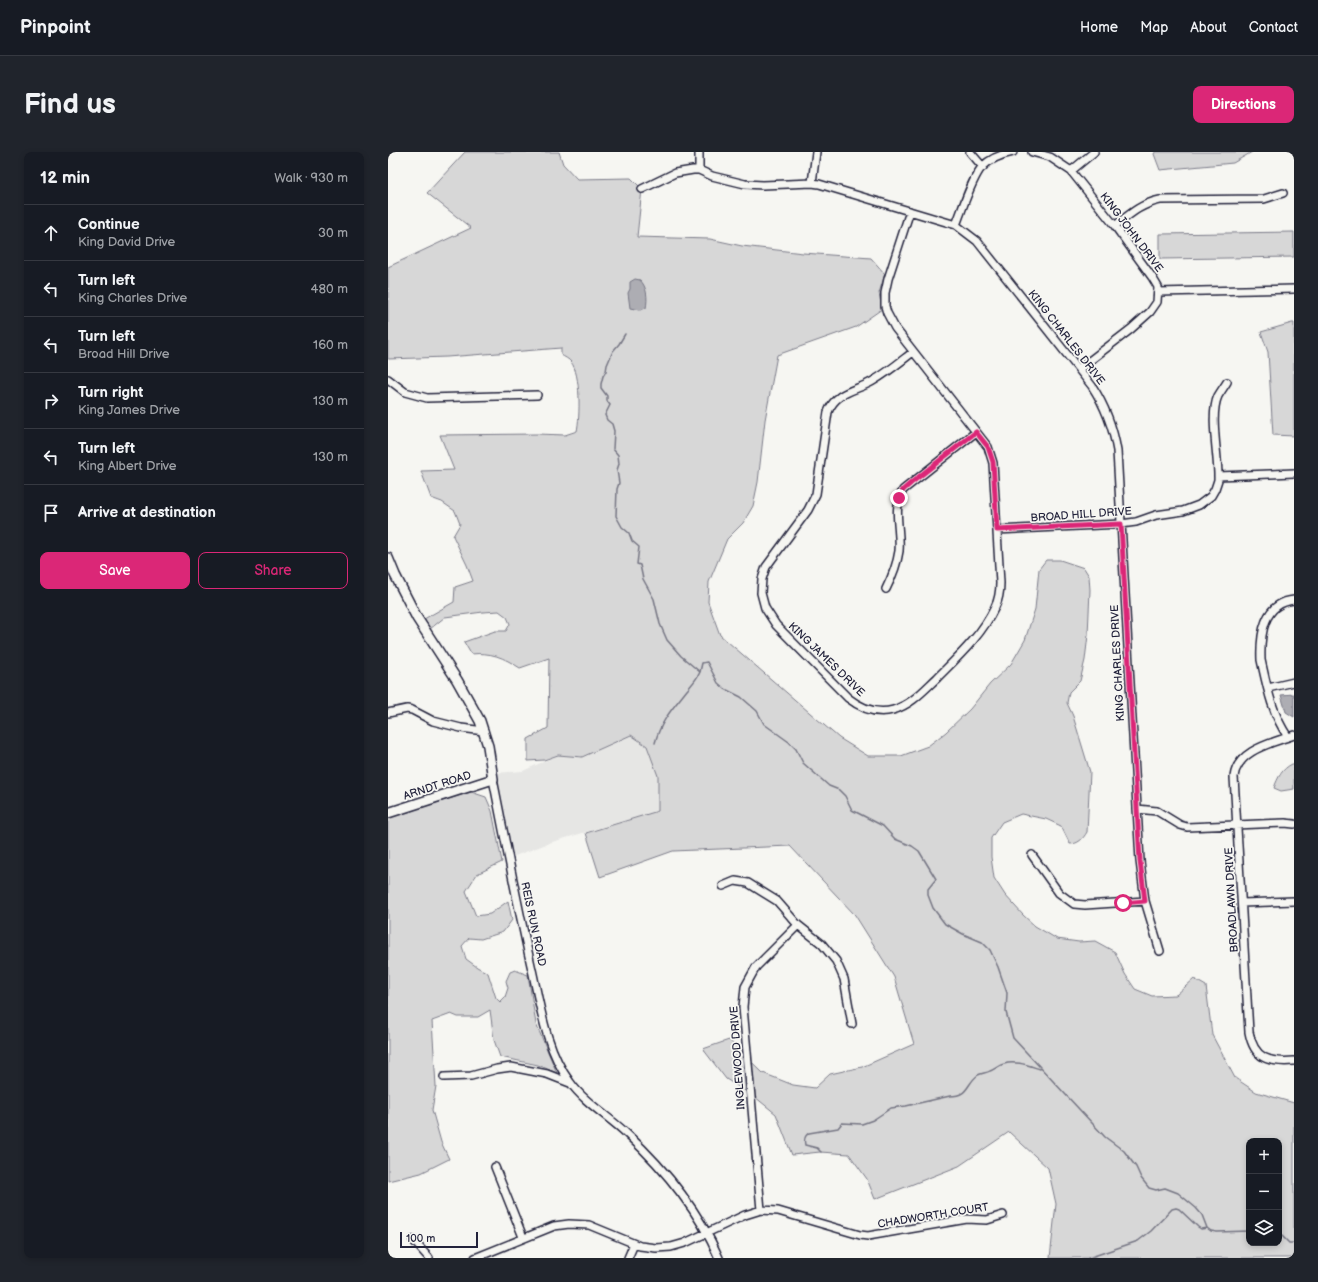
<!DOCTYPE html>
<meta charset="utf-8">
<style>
body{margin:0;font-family:"Balsamiq Sans",sans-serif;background:#20242c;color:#f1f3f6}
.controls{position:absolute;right:12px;bottom:12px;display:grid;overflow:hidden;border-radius:8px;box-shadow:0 2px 6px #0003}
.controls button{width:36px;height:36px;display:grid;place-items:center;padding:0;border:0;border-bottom:1px solid #363941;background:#171b24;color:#f1f3f6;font:20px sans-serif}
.scale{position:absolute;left:12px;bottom:10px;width:78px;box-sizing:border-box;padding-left:4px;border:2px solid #22223b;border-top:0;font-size:11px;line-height:14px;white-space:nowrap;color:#22223b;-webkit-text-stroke:3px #f6f6f2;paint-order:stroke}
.stop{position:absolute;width:12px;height:12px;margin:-9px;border:3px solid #db2777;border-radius:50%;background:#fff}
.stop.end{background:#db2777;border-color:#fff;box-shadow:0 1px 4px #0008}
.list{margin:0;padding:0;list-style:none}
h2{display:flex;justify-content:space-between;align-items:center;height:52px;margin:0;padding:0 16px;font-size:17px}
h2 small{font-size:13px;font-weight:400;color:#9ea1a6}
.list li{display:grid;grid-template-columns:26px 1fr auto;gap:12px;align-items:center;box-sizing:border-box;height:56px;padding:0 16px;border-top:1px solid #363941}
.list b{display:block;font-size:15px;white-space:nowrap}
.list p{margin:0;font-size:13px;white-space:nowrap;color:#9ea1a6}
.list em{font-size:13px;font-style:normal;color:#9ea1a6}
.actions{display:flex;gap:8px;padding:12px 16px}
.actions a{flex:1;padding:9px 0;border:1px solid #db2777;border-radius:8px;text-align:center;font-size:14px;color:#db2777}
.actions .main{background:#db2777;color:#fff}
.icon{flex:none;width:22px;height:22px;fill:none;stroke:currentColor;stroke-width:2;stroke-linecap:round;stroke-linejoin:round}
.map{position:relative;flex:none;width:906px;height:1106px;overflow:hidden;border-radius:8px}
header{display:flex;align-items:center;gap:24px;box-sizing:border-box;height:56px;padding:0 20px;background:#171b24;border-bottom:1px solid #363941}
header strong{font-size:19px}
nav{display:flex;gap:22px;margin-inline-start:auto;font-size:14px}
.intro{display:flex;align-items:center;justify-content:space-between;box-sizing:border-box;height:96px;padding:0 24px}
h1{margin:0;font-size:28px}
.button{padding:10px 18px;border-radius:8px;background:#db2777;color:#fff;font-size:14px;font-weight:700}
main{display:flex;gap:24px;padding:0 24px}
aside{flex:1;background:#171b24;border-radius:8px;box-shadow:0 2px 6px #0003}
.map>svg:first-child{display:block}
</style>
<header>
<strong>Pinpoint</strong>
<nav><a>Home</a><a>Map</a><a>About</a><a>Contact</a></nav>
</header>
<div class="intro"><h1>Find us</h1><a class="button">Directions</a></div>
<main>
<aside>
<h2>12 min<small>Walk · 930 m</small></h2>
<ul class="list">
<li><svg class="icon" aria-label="ahead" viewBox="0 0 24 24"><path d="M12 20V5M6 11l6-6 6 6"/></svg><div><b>Continue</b><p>King David Drive</p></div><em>30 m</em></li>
<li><svg class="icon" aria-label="left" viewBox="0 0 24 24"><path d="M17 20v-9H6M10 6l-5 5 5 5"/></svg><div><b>Turn left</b><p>King Charles Drive</p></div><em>480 m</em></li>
<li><svg class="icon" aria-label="left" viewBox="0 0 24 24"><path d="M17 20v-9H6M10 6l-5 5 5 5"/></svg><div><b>Turn left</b><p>Broad Hill Drive</p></div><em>160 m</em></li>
<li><svg class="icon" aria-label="right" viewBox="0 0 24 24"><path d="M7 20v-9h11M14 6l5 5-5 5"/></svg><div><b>Turn right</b><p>King James Drive</p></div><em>130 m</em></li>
<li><svg class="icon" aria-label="left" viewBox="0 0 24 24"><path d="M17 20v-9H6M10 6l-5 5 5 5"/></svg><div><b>Turn left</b><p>King Albert Drive</p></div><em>130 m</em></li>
<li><svg class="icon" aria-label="arrive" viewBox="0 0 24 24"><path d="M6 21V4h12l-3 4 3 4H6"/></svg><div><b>Arrive at destination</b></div></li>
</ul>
<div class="actions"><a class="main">Save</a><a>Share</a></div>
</aside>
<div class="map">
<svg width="906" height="1106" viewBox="0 0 906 1106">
<rect width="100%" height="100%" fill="#f6f6f2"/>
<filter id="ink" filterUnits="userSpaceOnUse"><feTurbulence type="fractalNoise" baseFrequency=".025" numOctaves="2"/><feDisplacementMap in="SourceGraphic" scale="8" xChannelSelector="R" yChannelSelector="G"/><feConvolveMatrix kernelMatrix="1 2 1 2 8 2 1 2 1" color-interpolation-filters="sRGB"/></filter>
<g filter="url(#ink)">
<path fill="#e6e6e4" d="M243,583l16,11 11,30v35l-106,31 -40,15 -16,-84 27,-2 35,-16 24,2z"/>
<path fill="#d7d7d7" stroke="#7c7c89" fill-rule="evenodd" d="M77,0h94l4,12 14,15 54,-1 11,11 -5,48 73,2 32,7 61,7 68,5 14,16 -6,19 3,16 -26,18 -79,28 -12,65 -7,62 -5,24 -10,17 -16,16 -18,43 -1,20 12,33 119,103 29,18h33l27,-10 18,-14 24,-23 20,-25 21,-20 14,-24 10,-31 4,-40 7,-9h14l24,8 5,8 1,14 -2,45 -3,25 -5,21 -11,11 -2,11 6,13 17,56 -3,60c-4,7 -9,12 -17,12l-9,-18 -15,-7 -25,-5 -19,8 -11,16v19l3,21 11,17 18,20 12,11 22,13 22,3 16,-1 20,11 10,22 10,15 17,7 24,-1 18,-16 12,7 6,49 23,43 21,14 38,11v155h-244l6,-54 -8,-36 -39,-36 -50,34 -84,33 -8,-20 -18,-25 -29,-2 -28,3 -16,-41 -21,-17 -29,-18 -23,-30 26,-9 34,33 30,12 22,3 15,-14 32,-7 52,-23 -20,-67 -39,-62 -65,-69 -117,5 -73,26 -14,-44 72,-22v-35l-11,-30 -16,-11 -49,22 -24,-2 -14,5 -16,1v-22l20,-11 1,-70 -29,10c-17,-11 -29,-16 -49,-14l-7,-12 31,-11h11l4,-7 -3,-7 -8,-6 -16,1 -38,5 -15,12 -6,-10 30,-17 1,-15 18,-6 -6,-16 -14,-29 7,-12 -5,-13 -13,-9 -11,-4 -10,-27 33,-1 -14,-35 97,-1 28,1 12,-4c3,-14 4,-57 -6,-69 -2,-3 -7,-5 -10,-7v-7l-114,9 -59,2v-92l83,-39 -44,-35zM861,989h30v102h-30z
M767,0h97l-19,11 -73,7 -6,-16z
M906,80v25l-134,2v-25z
M904,171h2v113l-21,-1 -5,-83 -7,-20z
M904,612h2v25l-13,2 -7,-3c4,-11 8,-19 18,-24z
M83,640l15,5 6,14 10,51 -25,12 -11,17 10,25 14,-2 18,-13 4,19 -9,12 -22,7 -12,-1 -7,8 4,13 11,8 11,6 8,25 4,4 5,-5 3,-9 -2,-7 4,-9 5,-2 13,5 8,49 21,49 -19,-8 -38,-8 -6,-17 -4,-30 -12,7h-20l-7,-3 -19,7 4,65 -4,24 9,32 8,17 -28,14 -33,8v-363z"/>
<path fill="#adadb3" stroke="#757583" d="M247,127l5,1c7,7 8,18 6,28l-6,2 -10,-2 -2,-15 2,-4v-7z
M906,542v23l-8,-5 -5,-17z"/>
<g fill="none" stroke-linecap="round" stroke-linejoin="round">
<path stroke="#757583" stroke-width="1.5" d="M237,182l-6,10 -6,7 -6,14 -1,6 -3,5 -2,8v4l6,8v5l3,4 -5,10 2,5 5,4 2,7 -1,18 5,6 1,9 -2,6 2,13 -2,6 -1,27 6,11 7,6 3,8 7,6 -2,17 3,1 3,14 11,20 6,25 7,16 14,16 19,16 2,-9 5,-1 11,21 7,6 16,8 16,14 7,13 25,18 7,7 7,14 26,23 10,4 6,6 7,14 31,16 12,13 17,7 7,5 17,28 -8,10v6l5,13 12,16 18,10 19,8 8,8 8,17 9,26 -1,19 7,26 92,99 19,14 12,16 5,11 8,10 7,2 9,-2 13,5 18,15 6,7 5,13 4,3 6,1 32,-1
M267,591c6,-23 18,-35 32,-53 5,-6 10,-11 13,-18
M433,1000l-4,-4 -12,-3c-1,-5 -1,-9 4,-12l29,-5 4,-5 20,1 11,-4 18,-12 15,-2 44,-10c19,0 16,-12 28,-21 4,-2 9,-2 12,-4 5,-2 9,-6 14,-7 11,-4 26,2 36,5
M891,1081l10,10h5
M700,1106l50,-17 13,-10 21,-22 4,-1 3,1 19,18 3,2 6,-1"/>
<g stroke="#22223b" stroke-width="10">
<path id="minor" d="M311,0v18
M582,0l13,15
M644,0l18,5 21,14 44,55 37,51 6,10 -1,15 -7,10 -19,17 -52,40
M683,19l23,-19
M424,31l4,-31
M254,37l33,-16 18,-3h6l13,6 33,8 18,1 49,-2 7,1 137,41 21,16 115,145c13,20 21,41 25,65l23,410 5,40 15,50
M522,59l-22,68 -3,14v13l2,7 8,15 93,119 5,16 7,120c0,9 -1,16 -5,24 -13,28 -36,49 -58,71 -13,12 -26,27 -44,32 -17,5 -32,-2 -45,-12l-72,-73 -11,-17 -4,-15 1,-14 4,-12 42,-57 8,-16 12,-82c8,-21 28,-21 45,-31 14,-8 27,-19 40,-29
M568,73c6,-15 16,-47 26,-58 8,-8 21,-13 31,-15
M727,74c15,-12 26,-22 45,-26l104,-1 19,-6
M770,140l136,-3
M0,227l17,13 22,6 110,-3
M830,324l76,-3
M609,378l124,-6 15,-2 20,-7 27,-4 16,-6 12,-9 4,-7 3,-9c1,-23 -9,-64 0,-84 3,-5 6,-9 9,-14
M498,437c6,-12 11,-24 13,-38 2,-21 -7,-42 4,-61l73,-58
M880,536l26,-6
M0,561l19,-4 5,1 21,11 28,7 23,3
M906,583c-22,8 -57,15 -60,42l15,255c5,27 20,31 45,29
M900,585c-16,-23 -21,-50 -27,-77 -1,-25 2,-57 33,-60
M105,627c13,65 25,130 40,195 8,37 14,77 37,108 13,19 39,35 56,51 39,36 72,76 93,125
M749,657l20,2 23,14 7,2 98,-4 9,1
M644,703l27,38 15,11 11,1 60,-4
M335,734l12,-5 13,2 29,18 21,24 24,19 14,17 8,18 8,45
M854,751l52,-2
M56,925l27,-1 26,-7 14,-2 36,7 23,9
M107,1015l28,70
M373,1058l-18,-203 2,-20 11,-20 42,-42
M25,1088l16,18
M87,1106l79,-32 15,-2 20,1 51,21 16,2 15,-1 14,-4 60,-28 16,-5 17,1 82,24 8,1 99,-17 20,1 16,-5
M240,1106l6,-14"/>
</g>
<g stroke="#22223b" stroke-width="12">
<path id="major" d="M0,406l7,17 22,43 40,62 23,41 8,25 5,33 -105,34"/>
</g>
<use href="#minor" stroke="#f6f6f2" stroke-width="7"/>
<use href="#major" stroke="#f6f6f2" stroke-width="9"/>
</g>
</g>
<g fill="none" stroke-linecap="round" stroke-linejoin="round" filter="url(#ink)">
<path stroke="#db2777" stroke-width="5" d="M511,346l4,-8 8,-7 65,-51 12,15 5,15 4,68 124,-6 19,337 5,40 -22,2"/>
</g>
<g text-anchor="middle" stroke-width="3.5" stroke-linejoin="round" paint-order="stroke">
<g font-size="11" fill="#22223b" stroke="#f6f6f2">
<text transform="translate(744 80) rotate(53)" y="4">KING JOHN DRIVE</text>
<text transform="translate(679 185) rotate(52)" y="4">KING CHARLES DRIVE</text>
<text transform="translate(693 362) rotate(-4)" y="4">BROAD HILL DRIVE</text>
<text transform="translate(439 507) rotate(44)" y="4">KING JAMES DRIVE</text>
<text transform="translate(729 511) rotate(-93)" y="4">KING CHARLES DRIVE</text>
<text transform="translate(49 633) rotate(-18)" y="4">ARNDT ROAD</text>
<text transform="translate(843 748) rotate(-93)" y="4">BROADLAWN DRIVE</text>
<text transform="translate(146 772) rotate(78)" y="4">REIS RUN ROAD</text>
<text transform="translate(349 906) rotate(-94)" y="4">INGLEWOOD DRIVE</text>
<text transform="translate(545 1063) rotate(-9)" y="4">CHADWORTH COURT</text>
</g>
</g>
</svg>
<div class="controls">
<button>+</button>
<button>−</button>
<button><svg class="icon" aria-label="layers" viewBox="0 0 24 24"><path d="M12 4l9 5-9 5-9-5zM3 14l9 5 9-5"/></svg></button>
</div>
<div class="scale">100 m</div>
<div class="stop" style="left:735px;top:751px"></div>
<div class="stop end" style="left:511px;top:346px"></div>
</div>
</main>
